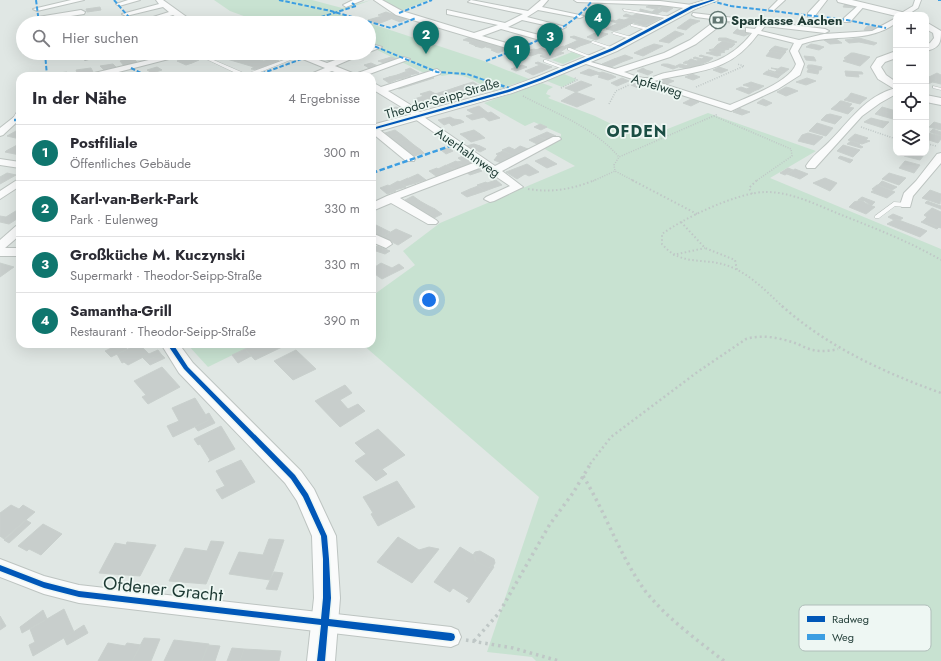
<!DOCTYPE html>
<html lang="de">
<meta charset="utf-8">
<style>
body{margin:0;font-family:Jost,sans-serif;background:#f2f2f3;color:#2b2b33}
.controls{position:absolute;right:12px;top:12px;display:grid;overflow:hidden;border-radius:8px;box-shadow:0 4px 16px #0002}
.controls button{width:36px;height:36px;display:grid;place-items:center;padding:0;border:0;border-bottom:1px solid #e1e1e2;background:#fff;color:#2b2b33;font:20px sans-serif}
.you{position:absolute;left:429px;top:300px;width:14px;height:14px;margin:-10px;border:3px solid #fff;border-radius:50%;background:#1a73e8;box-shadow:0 0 0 6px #1a73e833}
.badge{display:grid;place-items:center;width:26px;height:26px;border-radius:50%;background:#0f766e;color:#fff;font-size:13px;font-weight:700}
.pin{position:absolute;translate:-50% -33px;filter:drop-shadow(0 1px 2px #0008)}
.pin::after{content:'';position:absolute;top:21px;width:14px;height:12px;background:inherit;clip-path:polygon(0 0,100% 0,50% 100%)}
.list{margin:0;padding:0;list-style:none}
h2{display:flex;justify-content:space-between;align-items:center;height:52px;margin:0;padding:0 16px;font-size:17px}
h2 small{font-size:13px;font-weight:400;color:#7c7c81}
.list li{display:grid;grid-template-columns:26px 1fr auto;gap:12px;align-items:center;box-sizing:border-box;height:56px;padding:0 16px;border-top:1px solid #e1e1e2}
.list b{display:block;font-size:15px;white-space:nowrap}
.list p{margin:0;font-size:13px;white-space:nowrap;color:#7c7c81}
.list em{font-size:13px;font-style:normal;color:#7c7c81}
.icon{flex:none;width:22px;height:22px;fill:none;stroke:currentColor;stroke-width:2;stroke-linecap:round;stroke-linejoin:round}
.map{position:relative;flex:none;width:941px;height:661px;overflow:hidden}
.search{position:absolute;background:#fff;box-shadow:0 4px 16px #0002;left:16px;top:16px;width:360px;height:44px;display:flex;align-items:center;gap:10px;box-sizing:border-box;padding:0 14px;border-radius:22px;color:#7c7c81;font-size:15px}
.panel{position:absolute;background:#fff;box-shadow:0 4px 16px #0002;left:16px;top:72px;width:360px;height:276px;border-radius:12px}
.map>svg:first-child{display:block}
</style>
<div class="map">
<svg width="941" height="661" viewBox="0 0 941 661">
<rect width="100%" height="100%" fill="#e0e7e4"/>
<path fill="#c8e2d1" d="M214,0h98l30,8 29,-8 -35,13 33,10h-106l-33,-12z
M378,0h51l-31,12z
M369,23l115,38 45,18 -36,12c-17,-9 -32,-21 -51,-15l-10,-5 -8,2 -55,-27z
M572,52l10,4 -19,8 -11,-4z
M564,74l12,5 -1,2 -13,6 -15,-6z
M542,83l11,4 -5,3 -2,4 5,2 -3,2 47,18 47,23 66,-26 108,38 -46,27 171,71v412h-405l-4,-4 -45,-5 52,-155 -177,-153h10v-48l43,-31 -12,-14 37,-28 135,-57 -32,-18 18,-12v-2l-27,-12 -9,4 -41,-23z
M187,344h68l-47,23z"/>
<path fill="#c8cecc" stroke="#c9d0cd" d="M845,4l8,1 -1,1 4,2 -13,-1z
M650,5l13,1 -8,3 -9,-2z
M663,6l10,2 -6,4 -9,-2z
M100,7l1,3 -14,2 -1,-3z
M657,8l5,3 -5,3 -17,-3v-2l12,3z
M386,12l12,4 -20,8 -10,-4 14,-4 -4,-1z
M638,13l13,3 -9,4 -19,-4 3,-2 6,2z
M653,15l9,2 -11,6 -9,-3z
M397,16l10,3 -7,3 -10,-4z
M630,18l10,2 -10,4 -14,-3 3,-2 5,1z
M690,19l10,2 -8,4 -8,-2z
M613,20l3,1 14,3 -3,2 -17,-5z
M640,20h2l9,3 -6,3 -11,-3z
M729,21l18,2 -4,4 -17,-5z
M618,23l9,3 -6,3 -9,-3z
M684,23l8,2 -6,5 -9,-2z
M612,26l9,3 -6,2 -9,-2z
M869,26l10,2 -7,4 -8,-2 2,-3z
M737,29l10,2 -2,2 4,1 -5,2 -11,-3z
M675,31l9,3 -8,4 -9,-2z
M599,32l9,2 -6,3 -9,-3z
M593,34l9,3 -6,3 -9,-3z
M574,36l18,6 -12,4 -8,-3 6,-3 -8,-3z
M667,36l9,2 -7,5 -10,-2z
M470,37l6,2 1,1 -6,2 -8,-2z
M719,38h7l11,4 -4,1 -15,-4z
M859,38l18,5 -3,2 -15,-3 -10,1 -4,-3z
M478,39l8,3 -10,4 -7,-3z
M836,39l6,4 -12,1 -6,-4z
M718,40h1l16,4 -3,3 -3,1 -12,-3 6,-4z
M486,42l7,2 -11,4 -7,-2z
M572,43l8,3 -6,3 -9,-3z
M493,44l6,1 1,1 -6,3 -8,-2z
M654,44l9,2 -10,5 -9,-3z
M811,44l6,1 7,2 -5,3 -13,-3z
M717,45l12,3 -2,1h2l-4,1 -11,-2z
M500,46l8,3 -10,4 -7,-3z
M563,46l5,1 -8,5 -7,-2z
M775,46l12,3h1l-3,2 -14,-2z
M541,48l7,3 4,-2 12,4 -8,3 -20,-6z
M644,48l9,3 -10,5 -9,-3z
M716,48l9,2 -2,2h2l-4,1 -12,-3z
M534,49l8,3 -11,4 -5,-2 7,-3 -3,-1z
M771,49l14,2 1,1 -2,2 -15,-3z
M714,51l7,2 -2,1 2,1 -4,1 -11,-3z
M770,51l14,3 -4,5 -14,-3z
M542,52l14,4 -8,3 -8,-3 4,-1 -5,-2z
M851,53h3l16,4 -10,9 -17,-5 3,-2 -2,-1z
M153,54l5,3 -12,3 -5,-3z
M239,54l25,7 6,-3 9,3 -22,9 -6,-1 3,-2 -27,-8z
M336,55l7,3 -13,3 -9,-3z
M625,55l8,3 -11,4 -8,-3z
M701,55l3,1 9,2 -4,3 -7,-2 2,-2 -5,-1z
M191,56l4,3 4,1 -7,3 -8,-5z
M804,56l10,1 2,4 -10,-1z
M391,57l6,2 -13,4 -6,-2z
M695,57l14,4 -5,2 -7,-2 3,-1 -7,-2z
M133,58l5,5 -14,3 -4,-5z
M184,58l8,5 -6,2 -9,-4z
M614,59l8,3 -11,5 -9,-3z
M691,59l6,2 7,2 -5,2 -13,-3z
M686,61l13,4 -5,3 -7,-3 2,-1 -6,-1z
M538,62l5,2 9,3 -9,4 -8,-4 5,-2 -5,-2z
M371,63l7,3 -9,2 -5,-3z
M113,64l3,3 -12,3 -4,-4z
M663,64h5l10,3 -5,2 -12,-4z
M680,64l13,3 -4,3 -13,-4z
M522,65l5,2 -11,4 -5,-2z
M808,65h4l10,2 -1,3 -14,-2z
M157,67l5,3 -10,3 -5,-3z
M535,67l8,4 -10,4 -8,-4z
M719,67l9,3 -7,3 -8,-3z
M781,67l8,2 -4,3 -14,-4 7,1z
M91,68l2,4 -15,3 -2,-5z
M410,68l9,5 -9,2 -5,-3 4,-1 -4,-1z
M643,68l3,2 7,2 -5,3 -11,-4z
M809,68l10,2 -1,4 -11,-2z
M589,69l11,4 -9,3 -11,-3z
M768,70l7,2 2,-2 8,2 -4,3z
M767,71l14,4 -3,3 -15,-4z
M845,71l17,1 1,2h-5l1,3 -13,-1z
M67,72l2,4 -15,-1 5,-2z
M331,72l5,2 -17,2z
M405,72l6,4 -8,2 -6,-3z
M602,72l10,3 4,2 -8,3 -10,-3 2,-1 -3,-2z
M937,73l4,2v9l-8,-2 4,-2 -8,-3z
M692,74l8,3 -7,3 -8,-3z
M397,75l7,3 -9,2 -6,-3z
M430,76l4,2 -35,11 -4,-2z
M926,76l3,1 8,3 -11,5z
M389,77l6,3h1l-7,3 -6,-4z
M622,78l7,3 -12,5 -6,-3z
M665,78l9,3 -7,3 -9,-3z
M807,78l9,3 -10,4 -10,-3z
M581,81l11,4 -16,7 -11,-4z
M639,81l7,3 -8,4 -7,-3z
M473,82l7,4 -10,3 -7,-4z
M751,82l6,2 7,2 -5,3 -13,-5z
M745,84h1l13,5 -5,2 -7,-2 3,-2 -7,-2z
M463,85l7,4 -9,3 -7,-4z
M741,87l6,2 7,2 -5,3 -13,-5z
M786,87l4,1 8,3 -12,5 -9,-4z
M454,88l7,4 -10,3 -6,-4z
M430,91l4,2 6,4 -9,3 -11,-6z
M445,91l6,4 -9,3 -7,-4z
M576,92l2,1 17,6 -18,8 -16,-6z
M851,93l10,3 6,2 -4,3 -15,-4z
M424,96l7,4 -10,3 -7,-4z
M848,97l15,4 -3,3 -16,-4z
M691,99l8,3 -8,4 -8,-3z
M763,99l9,4 -6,3 -9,-3z
M840,101h2l10,3 -3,3 -12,-3z
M837,104l12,3 5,1 -6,6 -17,-5z
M479,106l9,7 3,-1 9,6 -11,3 -5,-4 -12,3 -6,-4 8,-2 -7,-4z
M396,107l6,2 -7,3 -6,-3z
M882,107l14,4v4l-17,-5z
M740,108l1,1 9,3 -8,3 -9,-3z
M879,110l17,5 -3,4 -18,-5z
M830,114l12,3 -7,7 -14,-4 5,-5z
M450,117l4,2 7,1 3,2 -12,4 -3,-3 -5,2 -6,-5z
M871,118l12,3 6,1 -6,6 -19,-6z
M934,122l7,2v6l-12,-3z
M817,123l16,5 -7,8 -17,-5z
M540,124l7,3 -6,3 -7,-3z
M933,129l8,3v4l-11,-4z
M395,130l7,5 -11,3 -6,-5z
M474,130l6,4 -14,4 -6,-4z
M16,131l4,1v7l-13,-3z
M547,132l9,4 -8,4 -10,-4z
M808,133l15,4 -9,8 -16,-4 4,-6z
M928,133l13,3v3l-3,4 -12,-4z
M480,134l5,4 -14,4 -5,-4z
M855,134l13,4 -2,2 4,1 -8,3 -14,-4z
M402,135l6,5 -11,3 -6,-5z
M538,136l9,4 -8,5 -10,-5z
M408,140l6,5 -10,3 -7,-5z
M851,141l9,3 -1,1 4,2 -2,1 -14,-4z
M19,144l1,11 -15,-3 1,-1z
M474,144l6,2 -7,3 -7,-3z
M414,145l7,5 -11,4 -6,-6z
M843,145l17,5 -7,7 -16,-6z
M480,146l6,3 -6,3 -6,-3z
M520,146l8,3 -6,4 -8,-3z
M509,147l13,6 -7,3 -13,-6z
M448,148l5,3 -7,3 -5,-4z
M421,150l3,3 -10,3 -3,-3z
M503,151l12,5 -7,4 -12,-6z
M906,153h12l6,2 -4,5 -16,-4z
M498,155l10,5 -7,3 -7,-3z
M463,156l10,7 -10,3 -6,-4 5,-1 -4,-3z
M840,156l13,4 -3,3 -12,-5z
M545,157l12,7 -10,4 -12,-7z
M456,161l7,6 -10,2 -6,-4z
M905,161l15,4 -6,8 -15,-5z
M527,164l12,8 -10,4 -4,-2 -8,5 -11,-7z
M446,165l8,5 -11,3 -5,-4z
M437,168l1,1 6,4 -8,3 -7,-5z
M478,168l4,3 -12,4 -4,-3z
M788,168l5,2 -8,5 -5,-2z
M795,169l13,5 -8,5 -13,-5z
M7,173l9,2 -16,9v-7z
M889,173l17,5 -7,7 -17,-6z
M418,174l8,6 -11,3 -6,-5z
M408,178l8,5 -11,3 -6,-4z
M825,178l12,5 -7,8 -17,-8z
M496,180l6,5 -9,3 -6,-5z
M398,181l8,6 -11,3 -6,-4z
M882,181l15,6 -5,3 -14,-5z
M486,182l1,1 6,5 -8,3 -8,-6z
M388,185l7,5 1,1 -9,3 -7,-6z
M877,185h1l17,7 -8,6 -16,-6 3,-2 -2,-1z
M478,186l7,5 -9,3 -6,-5z
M470,189l6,5 -9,3 -6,-4z
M930,190l11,4 -1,10 -18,-6z
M413,196l7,5 -8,4 -7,-5z
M862,197l13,5 -4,4 -6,-5 -7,-1z
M861,200l6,4 8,3 -9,7 -17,-7 5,-5z
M420,201l7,4 -8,4 -7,-4z
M927,201l14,5v3l-16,-6z
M427,205l8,4 -9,4 -7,-4z
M932,208l9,4v16l-18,-7 4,-4 -3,-2z
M19,209l1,8 -11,7 -9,-2v-6l6,1z
M435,209l7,5 -8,4 -8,-5z
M893,214l10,4 -3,2 -4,-1 -2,1 -6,-3z
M896,219l24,9 7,3 -7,6 -33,-13z
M923,221l16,6 -2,2 -16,-7z
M374,224l8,4 -8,5 -2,-1z
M382,228l8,4 -8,5 -8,-4z
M396,229l16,7 -14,9 -16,-8z
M377,246l13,5 -5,3 -12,-4z
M0,263l14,4 -14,10z
M381,263l11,5 7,-4 5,4 -22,11 -10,-7v-3z
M120,344l6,1 -18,9 -3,-3z
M139,344l10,10 -21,11 -4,-3 -2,1 -5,-9z
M255,344h25l2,3 -27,13 -10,-11z
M124,346l3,3 -16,8 -3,-3z
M245,349l6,7 -13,7 -6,-8z
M158,350l3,4 -15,7 -4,-4z
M296,350l20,19 -23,11 -19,-19z
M161,354l4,4 -15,7 -4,-4z
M162,367l18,20 -32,17 -6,-7 4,-2 -12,-14z
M345,385l7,8 -12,7 8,9 10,-5 7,7 -25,16 -25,-26z
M195,398l14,22 -36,17 -6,-11 12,-5 -7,-13z
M209,413l6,10 -17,8 -3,-4 14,-7 -4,-5z
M221,426l14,23 -27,13 2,-2 -10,-16 -2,1 -4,-6z
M378,429l27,26 -34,21 -16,-15 11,-7 -11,-11z
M241,460l14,22 -33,17 -6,-9 9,-4 -9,-15z
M382,469l5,5 -11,7 -5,-5z
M397,481l18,26 -37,19 -7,-12 2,-1 -10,-16z
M11,505l8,4 4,-4 12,7 -31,27 -4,-3v-23z
M26,520l5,3 -22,20 -5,-3z
M43,524l19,10 -21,21 -12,-6 -2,2 -9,-5z
M398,537l21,13 10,-3 10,2 -27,34 -35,-21z
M269,539l15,1 -14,40 -41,-6 10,-22 24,3z
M211,541l13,1 -18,42 -37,-3 16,-33 22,3z
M127,542l29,3 -16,31 -41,-3 16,-30 11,2z
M460,547l15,9v5l14,7 3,-3 2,2 -25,36 -3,-2 3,-3 -16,-10 -3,4 -16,-10z
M480,551l14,8 1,4 -2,3 -1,-1 -3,3 -14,-7v-5l-2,-1 2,-3z
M274,572l9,1 -6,17 -11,-1z
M64,609l10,23 -41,24 -4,-11 6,-3 -5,-13z
M43,610l4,9 -25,14 -2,-6z
M0,616l6,10 -6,4z
M84,625l4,8 -21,12 -3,-7z
M144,638l16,1 -9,22h-19z
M174,640l35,4 -7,17h-38z
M108,643l17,3 2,-3 14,2 -9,16h-34z
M208,645l12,1 -5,15h-13z
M232,648l12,1 -4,12h-13z
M244,649l37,2 -2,10h-39z"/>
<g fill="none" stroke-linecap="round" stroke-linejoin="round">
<g stroke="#bdc4c1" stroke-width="1">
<path id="service" d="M623,9l48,8 2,1 -2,1 -47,-8z
M632,24l20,5 1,1 -2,1 -20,-5v-2z
M614,32l21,6 1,1 -2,1 -21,-6 -1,-1z
M593,41l21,7 1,1 -3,1 -20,-7 -1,-1z
M568,48h2l25,10 -3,1 -24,-9z
M281,53h5l-13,6 -3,-1z
M300,54l3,1 -53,21h-8l-36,-17 3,-1 37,16z
M544,60h2l23,9 -3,1 -22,-8z
M933,86l8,2v2l-8,-2z
M18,110h2v4l-4,7h-4v-1z
M894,202l12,1 3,2 -3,2 -11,-1 -16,12h-4v-2z"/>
</g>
<g stroke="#bdc4c1" stroke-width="2">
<path id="minor" d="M71,0h13l-47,11 -4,-2z
M128,0h12l-21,6 -3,-2z
M156,0h7l32,23h-9l-13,-8 -27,8h-12l35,-11 -6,-5 -37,9 -4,-2 37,-10z
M353,0h10l-17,7 -3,-2z
M374,0h8l20,11 72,22 24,-8 -51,-11v-4l58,13 18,-9 -55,-12 3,-2 57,11 13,-11h7l-6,7 42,9 -4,2 -42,-8 -11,7 39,10 -4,2 -40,-9 -14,7 35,9 1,2 -4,2 -39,-11 -19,7 38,11v4h-3l-121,-36z
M574,0l86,1 32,4 4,2 -4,2 -32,-4 -83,-3z
M778,0h7l-12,11h-4v-2z
M820,0h7l-13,17h-6v-4z
M915,0h6l-3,8 -11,7h-9l15,-9z
M861,3l5,1 -16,18h-6v-4z
M81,10l4,2 -1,2 -46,7 -4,-2 4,-2z
M693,13l132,16 4,2 -4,2 -60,-7 -4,5 38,9 25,-6 48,-3 24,-13v5c-28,21 -63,10 -94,21l-4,7 6,13 -4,11 -22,14 -47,22 -151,-49 4,-2 31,9 49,-16 26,-13 25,-19h6v4l-25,19 -26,13 -46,15c6,2 14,6 21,6 6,1 14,-4 20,-5 36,-7 63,-9 87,-40l-6,-1v-4l9,1 3,-4 -62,-8 -4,-2zM758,34l36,9 -4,8 6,13c-6,18 -48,33 -66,41l-76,-24c43,-11 75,-7 104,-47z
M86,20h3v3h-12z
M375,45l7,2 -13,5v-5z
M42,53h14l-4,2 -10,1z
M80,53h8l4,5 -7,2z
M178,53h14l-89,23h-14l1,-2z
M288,53h11l28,10 27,-10h11l-30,13 20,8 48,-17 7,2 -46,17h-19l-13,-5 -14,5h-12l19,-8z
M437,69l4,3 -1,2 -52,17 26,16 7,8 74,51 58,-29h6l2,2 -59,32 21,16 -29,14 -4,1 -6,-3 2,-2 24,-11 -28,-19 -82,31 36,22 2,2 -2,2h-8l-37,-21 -19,8v-8l15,-7 89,-34 -61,-43 -7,-8 -36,-22v-7l9,5z
M896,88v6l-16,9 -18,13 -47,52h-8l-1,-2c6,-10 15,-16 23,-24 21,-21 36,-46 67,-54z
M14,117l5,3 -2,2 -14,13 -3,1v-8z
M372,126l4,1 38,30 1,2 -1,2h-8l-34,-28z
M941,153v10l-28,33 -3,11h-8l-2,-2 4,-12 12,-12 21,-27z
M0,159l20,3v6l-20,-3z
M20,178v8l-20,13v-8z
M20,225v10l-15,13h15v8h-20v-16l16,-14z
M372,233l18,8 2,3 -6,4 -14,-6z
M0,559l44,17 35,9 372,42 7,3 3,7 -3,7 -7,3 -372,-44 -35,-9 -44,-17z"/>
</g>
<g stroke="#bdc4c1" stroke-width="2">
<path id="tertiary" d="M705,0h13l-23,9 -78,42 -72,30 -33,12 -140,40v-8l132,-36 33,-12 72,-30 80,-42z
M837,0h15l54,13 2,2 -12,1 -58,-14z
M926,22l15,9c0,13 -2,17 -15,20v-6l4,-2 4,-5 -1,-5 -7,-4z
M896,51v7l-11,4 -4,5 5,8 10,7v8l-18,-11 -7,-12 6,-9z
M926,95l15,3v7l-15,-3z
M161,344h18l14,19 108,108 13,18 22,47 4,62 -5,63h-28l7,-63 -2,-62 -15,-35 -12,-18 -106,-110z"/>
</g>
<path stroke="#bfc7c6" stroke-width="1.5" stroke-dasharray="1 1.5" stroke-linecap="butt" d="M696,87l48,-21 -7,-2
M561,88l16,-8 -3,-3
M523,96c34,18 70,31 96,61
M609,104l7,-13 13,-6
M714,116l77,33 1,7 -36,25
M861,127l35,12
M926,146l2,-2 8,2
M593,181l22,-10
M634,181l-19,-10 -1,-6 5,-8 99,-43"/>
<path stroke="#bfc7c6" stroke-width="2" stroke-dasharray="1.5 2.5" stroke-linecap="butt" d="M632,180l65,34
M528,189c24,4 45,0 67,-9
M752,194l-3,-6 8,-8
M681,222l24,26 30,12 2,10
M673,255l32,-7
M783,307c-16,-15 -32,-32 -52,-40 -25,-11 -49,1 -69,-23v-10c22,-16 76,-42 104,-42 27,0 53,14 78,24 33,13 66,26 97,44"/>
<path stroke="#bfc7c6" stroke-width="2.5" stroke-dasharray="2 3" stroke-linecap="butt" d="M782,306c46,41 101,66 159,87
M590,464l21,-27 85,-64 50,-34c16,-5 34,-1 49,4 6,2 12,6 18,7 8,2 17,1 25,-1"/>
<path stroke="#bfc7c6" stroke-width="3.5" stroke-dasharray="2.5 4" stroke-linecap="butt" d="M583,476c23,37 37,81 63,116 22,27 51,48 78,69
M466,640l47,8 46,13
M474,641l25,-28 51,-89 23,-31 18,-30"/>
<use href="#service" fill="#fafbfb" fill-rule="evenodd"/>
<use href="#minor" fill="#fafbfb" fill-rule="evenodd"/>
<use href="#tertiary" fill="#fafbfb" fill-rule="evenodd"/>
<path stroke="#3c9ee2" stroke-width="2" stroke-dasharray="4.5 2" stroke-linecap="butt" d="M36,0l3,23
M114,0l20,23
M279,0l52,11 60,17 25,-10
M938,0h3
M711,1l20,5 116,14 39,8
M399,13l33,-13
M302,23l54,-17 -4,-3
M369,44l68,28 30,2 20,7
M45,53l2,23
M486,61c38,-15 80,-27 106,-60
M131,68l16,8
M255,76l52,-19"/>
<path stroke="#3c9ee2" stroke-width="2.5" stroke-dasharray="5.5 2.5" stroke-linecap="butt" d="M484,80l25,8
M14,120h6
M372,173l84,-29"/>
<g stroke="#eef7f3" stroke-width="3">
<path id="cycleway" d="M711,0h4l-22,8 -79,42 -72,30 -33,12 -137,38v-2l135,-38 33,-12 72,-30 79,-42z
M167,344h6l15,23 107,108 13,19 19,42 2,23 2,39 -2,21 122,14 3,1 1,3 -1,3 -3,1 -123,-15 -3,35h-8l4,-36 -242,-28 -35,-9 -44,-17v-6l44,17 35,9 242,28 2,-21v-39l-2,-23 -18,-39 -12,-18 -107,-110z"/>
</g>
<use href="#cycleway" fill="#0057b8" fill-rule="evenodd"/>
</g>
<defs>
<g id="bank-ring" transform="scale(0.9)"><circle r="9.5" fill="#eef7f3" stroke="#627772" stroke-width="1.5"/><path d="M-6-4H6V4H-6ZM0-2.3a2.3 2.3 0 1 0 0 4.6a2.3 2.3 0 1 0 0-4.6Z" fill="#627772"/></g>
</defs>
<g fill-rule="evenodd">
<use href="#bank-ring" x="718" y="20"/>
</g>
<g text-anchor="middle" stroke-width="3.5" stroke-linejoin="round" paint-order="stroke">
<g font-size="13" font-weight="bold" fill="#1e3a34" stroke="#eef7f3" text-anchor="start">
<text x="731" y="25">Sparkasse Aachen</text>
</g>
<g font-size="13" fill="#1e3a34" stroke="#eef7f3">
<text transform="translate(657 85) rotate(17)" y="5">Apfelweg</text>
<text transform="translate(442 98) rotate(-16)" y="5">Theodor-Seipp-Straße</text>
<text transform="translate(468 152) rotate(35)" y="5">Auerhahnweg</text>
</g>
<g font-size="16" font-weight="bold" letter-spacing="1" fill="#1a4d43" stroke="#eef7f3">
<text x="637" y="137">OFDEN</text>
</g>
<g font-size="18" fill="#1e3a34" stroke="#eef7f3">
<text transform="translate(163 589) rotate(6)" y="6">Ofdener Gracht</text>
</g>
</g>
<rect x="799" y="605" width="132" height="46" rx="6" fill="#eef7f3" stroke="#b0beba" stroke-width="1"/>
<rect x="807" y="616" width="18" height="6" fill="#0057b8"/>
<rect x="807" y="634" width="18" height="6" fill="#3c9ee2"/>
<g font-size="11" fill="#1e3a34">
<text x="832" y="623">Radweg</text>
<text x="832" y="641">Weg</text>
</g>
</svg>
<div class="controls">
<button>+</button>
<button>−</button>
<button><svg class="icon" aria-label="locate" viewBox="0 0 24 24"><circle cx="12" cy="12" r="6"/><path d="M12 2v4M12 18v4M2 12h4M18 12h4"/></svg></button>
<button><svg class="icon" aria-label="layers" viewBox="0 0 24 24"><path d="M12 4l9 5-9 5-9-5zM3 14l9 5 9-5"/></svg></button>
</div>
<div class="you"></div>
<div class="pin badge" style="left:517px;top:69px">1</div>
<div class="pin badge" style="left:426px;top:54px">2</div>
<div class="pin badge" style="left:550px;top:56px">3</div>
<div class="pin badge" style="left:598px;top:37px">4</div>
<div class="search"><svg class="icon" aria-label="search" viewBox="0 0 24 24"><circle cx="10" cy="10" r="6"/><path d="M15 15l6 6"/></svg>Hier suchen</div>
<section class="panel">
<h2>In der Nähe<small>4 Ergebnisse</small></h2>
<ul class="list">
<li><span class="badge">1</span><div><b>Postfiliale</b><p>Öffentliches Gebäude</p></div><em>300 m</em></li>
<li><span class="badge">2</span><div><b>Karl-van-Berk-Park</b><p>Park · Eulenweg</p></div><em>330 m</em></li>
<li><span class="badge">3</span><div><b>Großküche M. Kuczynski</b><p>Supermarkt · Theodor-Seipp-Straße</p></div><em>330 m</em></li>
<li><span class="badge">4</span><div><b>Samantha-Grill</b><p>Restaurant · Theodor-Seipp-Straße</p></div><em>390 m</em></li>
</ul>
</section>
</div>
